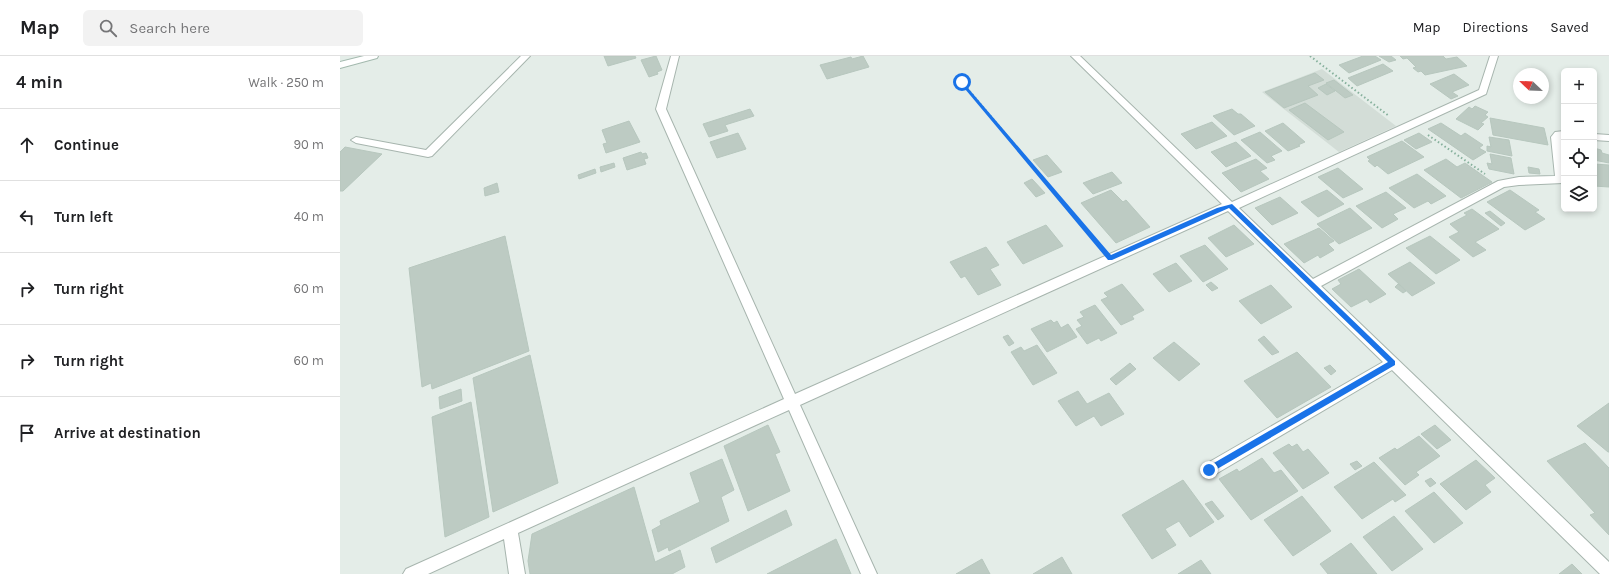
<!DOCTYPE html>
<meta charset="utf-8">
<style>
body{margin:0;font-family:Karla,sans-serif;background:#f2f2f2;color:#202124}
.controls{position:absolute;right:12px;top:12px;display:grid;overflow:hidden;border-radius:6px;box-shadow:0 2px 6px #0003}
.controls button{width:36px;height:36px;display:grid;place-items:center;padding:0;border:0;border-bottom:1px solid #e0e0e0;background:#fff;color:#202124;font:20px sans-serif}
.compass{position:absolute;left:1173px;top:12px;width:36px;height:36px;border-radius:50%;background:#fff;box-shadow:0 2px 6px #0003;rotate:293deg}
.stop{position:absolute;width:12px;height:12px;margin:-9px;border:3px solid #1a73e8;border-radius:50%;background:#fff}
.stop.end{background:#1a73e8;border-color:#fff;box-shadow:0 1px 4px #0008}
.list{margin:0;padding:0;list-style:none}
h2{display:flex;justify-content:space-between;align-items:center;height:52px;margin:0;padding:0 16px;font-size:17px}
h2 small{font-size:13px;font-weight:400;color:#757577}
.list li{display:grid;grid-template-columns:26px 1fr auto;gap:12px;align-items:center;box-sizing:border-box;height:72px;padding:0 16px;border-top:1px solid #e0e0e0}
.list b{display:block;font-size:15px;white-space:nowrap}
.list em{font-size:13px;font-style:normal;color:#757577}
.icon{flex:none;width:22px;height:22px;fill:none;stroke:currentColor;stroke-width:2;stroke-linecap:round;stroke-linejoin:round}
.map{position:relative;flex:none;width:1269px;height:518px;overflow:hidden}
header{display:flex;align-items:center;gap:24px;box-sizing:border-box;height:56px;padding:0 20px;background:#fff;border-bottom:1px solid #e0e0e0}
header strong{font-size:19px}
nav{display:flex;gap:22px;margin-inline-start:auto;font-size:14px}
.search{width:280px;height:36px;background:#f2f2f2;display:flex;align-items:center;gap:10px;box-sizing:border-box;padding:0 14px;border-radius:6px;color:#757577;font-size:15px}
main{display:flex}
aside{flex:1;background:#fff}
.map>svg:first-child{display:block}
</style>
<header>
<strong>Map</strong>
<div class="search"><svg class="icon" aria-label="search" viewBox="0 0 24 24"><circle cx="10" cy="10" r="6"/><path d="M15 15l6 6"/></svg>Search here</div>
<nav><a>Map</a><a>Directions</a><a>Saved</a></nav>
</header>
<main>
<aside>
<h2>4 min<small>Walk · 250 m</small></h2>
<ul class="list">
<li><svg class="icon" aria-label="ahead" viewBox="0 0 24 24"><path d="M12 20V5M6 11l6-6 6 6"/></svg><div><b>Continue</b></div><em>90 m</em></li>
<li><svg class="icon" aria-label="left" viewBox="0 0 24 24"><path d="M17 20v-9H6M10 6l-5 5 5 5"/></svg><div><b>Turn left</b></div><em>40 m</em></li>
<li><svg class="icon" aria-label="right" viewBox="0 0 24 24"><path d="M7 20v-9h11M14 6l5 5-5 5"/></svg><div><b>Turn right</b></div><em>60 m</em></li>
<li><svg class="icon" aria-label="right" viewBox="0 0 24 24"><path d="M7 20v-9h11M14 6l5 5-5 5"/></svg><div><b>Turn right</b></div><em>60 m</em></li>
<li><svg class="icon" aria-label="arrive" viewBox="0 0 24 24"><path d="M6 21V4h12l-3 4 3 4H6"/></svg><div><b>Arrive at destination</b></div></li>
</ul>
</aside>
<div class="map">
<svg width="1269" height="518" viewBox="0 0 1269 518">
<rect width="100%" height="100%" fill="#e4ede8"/>
<path fill="#d3ddd7" d="M982,13l74,57 -57,26 -77,-60z"/>
<path fill="#bdcbc3" stroke="#b7c7be" d="M264,0h31l1,2 -28,8z
M316,0l6,14 -5,2 1,2 -9,3 -8,-17z
M523,0l6,11 -42,12 -7,-14 31,-8 1,2z
M1023,0h12l6,4 -32,13 -10,-8z
M1039,0h12l5,4 -7,2z
M1060,0h43l3,3 11,-2 10,9 -42,9 -4,-4 -3,1 -5,-4 3,-1 -9,-9 -4,1z
M1043,8l10,7 -36,15 -9,-8z
M975,17l9,7 -16,6 10,9 -34,13 -19,-16z
M1114,18l15,11 -17,7 6,4 -7,3 -21,-15z
M994,24l19,15 -8,3 -19,-15z
M986,28l9,7 -8,4 -9,-7z
M965,47l39,29 -16,8 -39,-30z
M1135,50l13,6 -3,3 3,2 -7,6 3,1 -6,6 -22,-11 13,-12 3,2z
M410,53l4,7 -29,9 3,6 -19,6 -6,-13z
M892,53l6,5h3l14,12 -21,9 -21,-19z
M1150,62l54,10 4,17 -55,-10z
M289,65l11,21 -34,11 -3,-9 4,-1 -5,-13z
M872,66l15,14 -31,13 -15,-15z
M943,67l22,19 -7,3 2,1 -12,5 -23,-20z
M1101,67l20,13 4,-3 18,12 -4,3 7,4 -13,8 -45,-31z
M920,76l22,19 -11,5 4,4 -8,3 -26,-23z
M398,77l8,16 -29,9 -7,-16z
M1079,77l13,9 -16,7 -12,-9z
M1149,81l20,3 3,16 -25,-5v-5l4,1z
M1062,85l22,16 -36,17 -11,-9 -2,2 -7,-6 2,-1 -3,-3z
M896,86l15,14 -25,11 -15,-15z
M5,91l37,7 -39,37h-3v-39z
M1254,92l7,2 1,3 7,2v8l-15,-3z
M301,96l1,2 4,-1 2,5 -4,1 2,5 -19,6 -4,-12z
M1150,98l21,4 3,16 -25,-5 -2,-6 5,1z
M707,99l15,17 -14,5 -15,-17z
M916,103l11,9 -7,3 9,8 -28,13 -19,-19z
M1106,103l11,8 8,-4 27,19 -31,16 -37,-28z
M274,107l1,4 -14,5 -1,-5z
M1254,108l15,1v22l-15,-1z
M1188,111l11,2 1,5 -11,-1z
M998,112l25,21 -20,9 -25,-21z
M255,113l1,4 -17,6 -1,-4z
M772,116l10,11 -29,11 -10,-11z
M1077,118l29,22 -15,8 -3,-3 -14,7 -25,-20z
M692,123l13,14 -9,4 -12,-14z
M157,127l2,9 -14,4 -1,-8z
M771,134l12,12 3,-2 24,27 -34,16 -35,-40z
M987,134l17,14 -26,13 -17,-15z
M1170,134l29,20 -4,2 10,7 -20,11 -38,-28z
M1046,136l20,16 -13,6 5,5 -16,9 -26,-22z
M940,141l18,16 -26,12 -17,-17z
M1010,152l22,20 -33,16 -22,-20z
M1132,153l27,20 -24,13 11,8 -13,7 -24,-20 10,-5 -9,-8 17,-9 -3,-2z
M1150,155l15,12 -4,3 -16,-13z
M706,169l17,21 -40,18 -16,-22z
M894,169l20,19 -28,13 -18,-19z
M979,172l15,13 -6,3 6,6 -14,8 -2,-3 -14,8 -20,-19z
M165,180l24,115 -97,38 -1,-6 -9,4 -13,-119z
M1090,180l30,24 -24,14 -30,-26z
M865,189l23,24 -25,13 -23,-26z
M646,191l13,18 -9,4 11,16 -23,10 -13,-19 -4,2 -11,-16z
M1070,206l25,21 -23,13 -24,-22z
M836,207l16,18 -23,11 -16,-18z
M1019,213l27,25 -16,9 -3,-4 -16,8 -19,-18 9,-5 -3,-4z
M871,226l7,6 -6,3 -6,-6z
M782,228l22,26 -12,6 2,3 -13,6 -20,-25 7,-3 -4,-4z
M1058,228l8,7 -3,2 -8,-6z
M931,229l21,22 -31,17 -22,-23z
M755,249l22,28 -16,8 -2,-3 -12,6 -11,-15 6,-3 -5,-6 7,-3 -4,-5z
M711,264l3,3 3,-2 4,7 7,-4 9,13 -30,15 -16,-23z
M668,279l6,8 -5,3 -6,-9z
M924,280l15,16 -7,3 -14,-15z
M834,286l26,22 -21,17 -26,-23z
M697,289l20,28 -24,12 -22,-33 10,-5 3,4z
M957,296l34,35 -54,31 -33,-37z
M190,299l28,128 -65,29 -20,-134z
M790,307l6,6 -20,16 -6,-6z
M990,309l6,6 -5,4 -7,-7z
M121,333l1,12 -22,8 -1,-12z
M738,335l9,13 22,-11 15,21 -23,12 -7,-10 -18,10 -18,-25z
M131,346l18,115 -44,20 -13,-120z
M1269,347v49h-1l-31,-26z
M428,369l12,27 -5,2 15,37 -42,20 -24,-65z
M1095,369l16,15 -14,9 -16,-15z
M1079,380l21,20 -24,16 3,3 -14,10 -26,-27 16,-10 2,2z
M1245,387l24,25v67l-19,-20 5,-2 -48,-52z
M949,388l3,3 5,-3 6,8 5,-3 21,24 -26,16 -30,-36z
M922,402l12,15 7,-3 17,21 -47,29 -32,-41 18,-10 2,3z
M382,403l12,31 -13,7 8,24 -60,30 -1,-4 -10,5 -6,-22 9,-5 -1,-4 40,-19 -10,-29z
M1136,404l19,18 -10,7 6,7 -25,18 -26,-26z
M1017,405l5,5 -7,4 -5,-6z
M1034,406l32,33 -11,7 -2,-3 -31,20 -28,-32z
M1091,422l5,5 -6,4 -5,-6z
M843,424l31,42 -24,15 -11,-16 -14,8 11,16 -24,14 -30,-44z
M294,431l21,75 25,-12 5,17 -13,7h-142l-2,-13 4,-27z
M1094,436l29,31 -29,20 -29,-32z
M962,440l29,35 -38,25 -29,-36z
M872,445l12,15 -6,4 -13,-16z
M446,454l6,15 -76,38 -5,-15z
M1054,460l29,33 -31,22 -29,-34z
M496,483l15,35h-84z
M1011,487l26,31h-49l-8,-10z
M722,501l10,17h-39z
M642,503l8,15h-34z
M861,504l10,14h-33z
M1232,508l10,10h-23z"/>
<g fill="none" stroke-linecap="round" stroke-linejoin="round">
<g stroke="#a7b5ae" stroke-width="2">
<path id="lane" d="M181,0h9l-98,100 -4,1 -72,-14 -5,-3 5,-3 70,13z"/>
</g>
<g stroke="#a7b5ae" stroke-width="2">
<path id="street" d="M331,0h8l-13,53 129,285 427,-190 -151,-148h9l152,146 247,-112 11,-34h8l-12,38 -247,114 74,71 185,-98 21,-4 36,-1 -4,-39 4,-5 9,-1v6h-3l3,29 -1,17 -44,2 -15,2 -183,99 288,276v12h-9l-208,-204 -178,105 -5,2 -5,-2 -2,-5 2,-5 179,-103 -155,-151 -428,194 77,169h-16l-72,-164 -271,123 7,41h-16l-5,-35 -76,35h-25l3,-5 378,-170 -128,-290z
M1254,78l15,1v6l-15,-1z"/>
</g>
<g stroke="#a3b9ae" stroke-width="2">
<path id="secondary" d="M24,0h14l-1,2 -37,10v-6z"/>
</g>
<path stroke="#86b09c" stroke-width="2" stroke-dasharray="1.5 2.5" stroke-linecap="butt" d="M970,0l79,60
M622,26l137,163
M1088,79l57,39"/>
<use href="#lane" fill="#fff" fill-rule="evenodd"/>
<use href="#street" fill="#fff" fill-rule="evenodd"/>
<use href="#secondary" fill="#fff" fill-rule="evenodd"/>
</g>
<path fill="#1a73e8" d="M622,25l149,174 106,-47 15,-4 163,157v4l-183,107h-5v-5l181,-105 -159,-154 -117,52h-4l-148,-177z"/>
</svg>
<div class="controls">
<button>+</button>
<button>−</button>
<button><svg class="icon" aria-label="locate" viewBox="0 0 24 24"><circle cx="12" cy="12" r="6"/><path d="M12 2v4M12 18v4M2 12h4M18 12h4"/></svg></button>
<button><svg class="icon" aria-label="layers" viewBox="0 0 24 24"><path d="M12 4l9 5-9 5-9-5zM3 14l9 5 9-5"/></svg></button>
</div>
<svg class="compass" viewBox="-18 -18 36 36"><path d="M0-13l5 13h-10z" fill="#e53935"/><path d="M0 13l5-13h-10z" fill="#757577"/></svg>
<div class="stop" style="left:622px;top:26px"></div>
<div class="stop end" style="left:869px;top:414px"></div>
</div>
</main>
